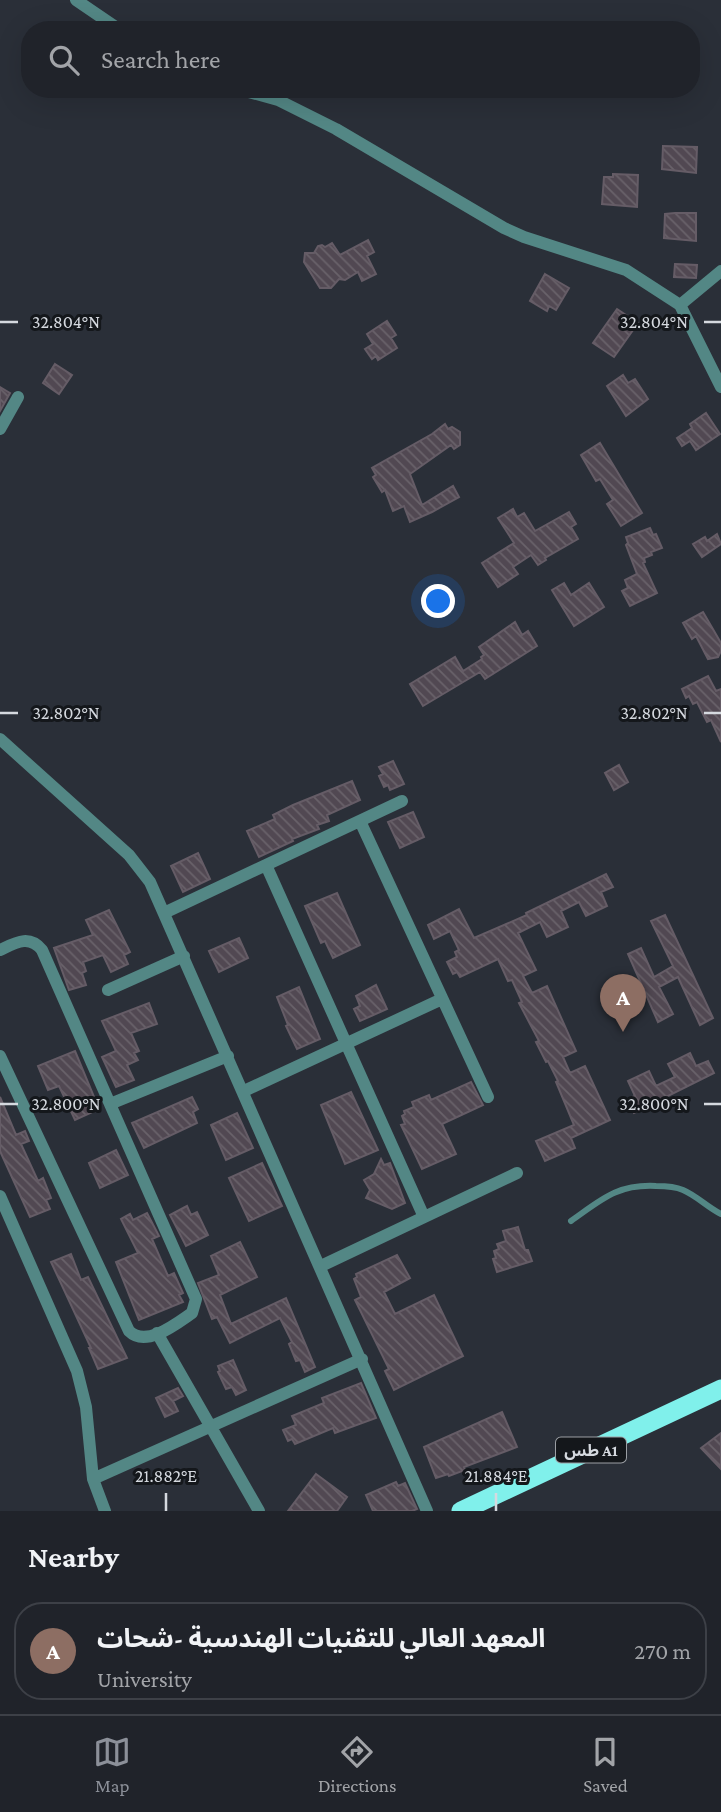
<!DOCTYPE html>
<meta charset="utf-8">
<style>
body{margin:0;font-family:"Crimson Pro","Noto Sans Arabic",serif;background:#282b32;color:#f1f3f6}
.you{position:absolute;left:439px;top:602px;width:24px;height:24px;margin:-18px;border:5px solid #fff;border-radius:50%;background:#1a73e8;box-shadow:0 0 0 10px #1a73e833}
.badge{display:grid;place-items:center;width:46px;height:46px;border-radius:50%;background:#8c9099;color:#fff;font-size:23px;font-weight:700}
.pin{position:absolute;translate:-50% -58px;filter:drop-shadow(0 2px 4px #0008)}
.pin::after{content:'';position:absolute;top:37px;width:24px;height:21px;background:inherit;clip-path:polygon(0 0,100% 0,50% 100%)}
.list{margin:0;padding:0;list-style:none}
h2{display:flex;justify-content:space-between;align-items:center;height:91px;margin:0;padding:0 28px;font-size:30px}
h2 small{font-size:23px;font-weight:400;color:#a2a4a8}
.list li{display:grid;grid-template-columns:46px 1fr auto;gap:21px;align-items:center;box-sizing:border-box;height:98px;margin:0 14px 14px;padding:0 14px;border:2px solid #3d4047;border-radius:28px}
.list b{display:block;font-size:26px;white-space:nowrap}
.list p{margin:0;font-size:23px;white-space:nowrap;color:#a2a4a8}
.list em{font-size:23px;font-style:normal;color:#a2a4a8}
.icon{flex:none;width:38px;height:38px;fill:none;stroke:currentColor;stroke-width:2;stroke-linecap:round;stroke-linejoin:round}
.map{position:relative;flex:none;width:721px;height:1511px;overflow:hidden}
.search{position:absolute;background:#20232a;box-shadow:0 7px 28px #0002;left:21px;right:21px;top:21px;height:77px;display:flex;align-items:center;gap:18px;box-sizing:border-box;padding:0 24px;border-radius:28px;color:#a2a4a8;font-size:26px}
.sheet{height:203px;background:#20232a}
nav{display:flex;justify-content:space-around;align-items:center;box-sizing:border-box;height:98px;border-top:2px solid #3d4047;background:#20232a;font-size:19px;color:#a2a4a8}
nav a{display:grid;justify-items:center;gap:4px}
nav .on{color:#8c9099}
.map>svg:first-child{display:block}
</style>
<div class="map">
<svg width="721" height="1511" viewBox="0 0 721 1511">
<defs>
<pattern id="building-back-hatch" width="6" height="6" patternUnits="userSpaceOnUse" patternTransform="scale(1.75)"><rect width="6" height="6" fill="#514852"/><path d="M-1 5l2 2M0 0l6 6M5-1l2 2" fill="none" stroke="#69626a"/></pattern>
</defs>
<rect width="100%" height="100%" fill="#2a2f38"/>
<path fill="url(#building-back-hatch)" stroke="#655c66" stroke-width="2" d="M663,146l34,1 -1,26 -34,-4z
M613,174l25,1 -1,32 -35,-3 2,-27h9z
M675,213h21v28l-32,-3 1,-24z
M368,240l6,12 -7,4 9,18 -14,7 -4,-9 -13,8 -6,-1 -8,9h-11l-16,-26 1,-9h9l4,-7 4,-1 3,2 7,-4 8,12z
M675,264l22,1 -1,13 -22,-1z
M545,274l24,14 -13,22 -7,-4 -2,5 -17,-10z
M617,309l21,14 -24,34 -21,-14z
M387,321l9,14 -5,3 6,10 -19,12 -2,-4 -4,3 -7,-10 8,-5 -6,-10z
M55,364l17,11 -13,19 -16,-11z
M623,375l5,8 7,-4 13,20 -22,17 -19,-30z
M0,387l10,6 -10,18z
M706,413l14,21 -24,16 -6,-9 -8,5 -5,-8 15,-10 -2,-4z
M445,424l3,5 4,-2 8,5v13l-6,4 -3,-4 -41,29 12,31 31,-19 6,11 -27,15 -22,10 -6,-16 -11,5 -8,-21 -3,2 -9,-15 3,-2 -4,-7 60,-34z
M600,443l42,70 -21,13 -14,-22 6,-4 -13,-21 -4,2 -15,-26z
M513,509l4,8 7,-4 11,18 34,-19 7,12 -5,3 7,12 -33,19 1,2 -8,5 -7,-10 -18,12 5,7 -20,13 -16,-24 32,-20 -16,-25z
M650,528l3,7 3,-1 6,14 -11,4 1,3 -8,3 1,4 -2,1 14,30 -27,13 -8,-15 6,-3 -3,-8 12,-6 -11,-29 2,-2 -2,-6z
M717,534l4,10 -19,13 -9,-13 12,-7 2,4z
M564,583l7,12 18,-12 15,24 -30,19 -22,-36z
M703,612l18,31v8l-3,6 -10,2 -12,-23 -4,3 -9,-16z
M515,622l7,13 6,-4 9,15 -52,33 -5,-7 -57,34 -13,-22 45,-27 8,14 19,-12 -1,-2 3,-2 -5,-8z
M708,676l8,15 5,-2v53l-10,-22 -4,2 -10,-20 -4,2 -4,-8 -3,2 -4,-9z
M393,761l11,23 -14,6 -2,-5 -4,2 -5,-11 4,-2 -4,-7z
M619,765l9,17 -14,8 -9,-17z
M352,781l8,19 -33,15 2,6 -12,4 2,4 -27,10 1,2 -34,16 -12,-26 28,-12 -2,-4 20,-10z
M413,812l11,25 -24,11 -12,-26z
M198,853l12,26 -27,13 -12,-26z
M606,874l7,13 -12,5 6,14 -21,10 -7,-14 -18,9 7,16 -21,10 -7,-15 -22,11 18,37 -13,6 9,17 15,-7 29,65 -13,6 7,16 15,-7 25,54 -39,18 4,10 -30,13 -9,-20 38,-16 -18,-43 2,-1 -10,-20 -2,1 -10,-20 3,-1 -20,-38 3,-1 -10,-22 -4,1 -10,-22 -38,18 -3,-5 -4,2 -6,-12 10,-5 -2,-5 4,-2 -9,-19 -16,8 -6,-14 31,-16 15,29 53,-23 -1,-2z
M337,893l23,52 -27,13 -8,-17 -4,2 -16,-37z
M109,910l21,42 -6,3 4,9 -17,8 -8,-17 -20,7 3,9 -4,2 4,12 -17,5 -15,-42 39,-13 -7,-15z
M665,915l48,103 -13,7 -22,-48 -19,10 14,27 -15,8 -30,-68 13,-6 13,29 19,-11 -22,-45z
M239,938l9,20 -29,14 -10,-21z
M376,985l11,24 -27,12 -6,-12 6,-3 -4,-10z
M299,987l21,52 -23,10 -11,-23 2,-1 -11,-28z
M149,1003l8,21 -26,9 8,18 -5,2 4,7 -11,5 7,15 -18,7 -14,-30 14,-6 -14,-30z
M75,1051l24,58 -24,11 -16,-34 -11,4 -10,-24z
M690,1053l6,13 12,-5 6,12 -80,40 -7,-14 8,-3 -7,-15 21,-10 7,15 19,-9 -7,-13z
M471,1082l12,23 -41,19 14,30 -34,15 -21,-44 4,-1 -3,-8 3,-2 -1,-3 10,-4 -2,-5 17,-7 2,5z
M351,1092l27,58 -33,14 -24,-59z
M0,1097l16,38 9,-4 4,10 -8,3 17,37 5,-3 8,20 -5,2 4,9 -20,8 -30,-66z
M192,1097l6,12 -5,3 4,11 -53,25 -12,-25z
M237,1113l16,35 -27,12 -15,-35z
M116,1150l12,25 -28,13 -11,-25z
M381,1159l3,6 6,-2 15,40 -13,6 -26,-11 4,-8 -6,-10 10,-6z
M262,1163l20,43 -33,15 -20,-43z
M187,1206l4,9 6,-3 11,23 -22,11 -16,-31z
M147,1213l12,23 -7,3 16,37 6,-3 9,20 -4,2 4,7 -44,18 -23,-58 22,-9 -17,-34 9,-5 3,6z
M518,1227l7,23h3l4,11 -35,11 -4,-13 3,-1 -2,-7 5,-2 -2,-5 9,-3 -3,-10z
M240,1242l17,35 -37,18 11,29 55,-26 29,69 -10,5 -5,-12 -4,1 -7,-17 3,-2 -12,-24 -50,25 -13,-26 -5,2 -14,-36 21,-8 -8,-19z
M71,1254l10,26 7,-3 39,81 -29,11 -9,-21h2l-40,-86z
M397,1255l13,23 -26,14 11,22 39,-19 29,61 -69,34 -9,-19 4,-2 -34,-69 6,-3 -7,-18 3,-2 -1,-3z
M233,1360l13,30 -10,5 -4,-8 -6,2 -8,-17 2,-1 -2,-5z
M361,1383l15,35 -41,15 -2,-5 -38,16 -3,-5 -4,2 -5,-11 13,-5 -4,-9 32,-13 -2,-5z
M178,1388l5,8 -10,5 5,10 -13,6 -9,-19z
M502,1412l15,35 -53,20 1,3 -16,6 -1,-2 -12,4 -12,-31z
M721,1433v36l-20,-21z
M316,1474l31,23 -10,14h-49z
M396,1482l2,4 7,-3 12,26 -5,2h-39l-7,-16z"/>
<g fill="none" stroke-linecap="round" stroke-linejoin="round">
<path stroke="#538785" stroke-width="6" d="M571,1221c30,-21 46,-37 85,-35 9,0 18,0 27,4 14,6 24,17 38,24"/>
<path stroke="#538785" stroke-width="12" d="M76,0l44,30
M238,89l40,11 58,29 168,99 20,9 102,33 54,35
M721,271l-41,34 41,82
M0,429l18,-32
M0,739l129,116 21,27 277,629
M360,821l128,276
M266,865l158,352
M164,913l238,-112
M0,950c15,-7 29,-16 42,0l154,349 -4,14c-16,11 -46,35 -63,18l-129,-275
M108,990l76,-34
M244,1091l198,-92
M110,1104l118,-48
M0,1196l77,175 9,36 7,72 12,32
M321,1266l196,-93
M157,1333l102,178
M93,1479l269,-120"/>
<path stroke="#80f0eb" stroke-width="19" d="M461,1511l260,-122"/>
</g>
<path fill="none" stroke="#d5d9df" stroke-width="2.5" d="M0,322h18M704,322h17M0,713h18M704,713h17M0,1104h18M704,1104h17M166,1493v18M496,1493v18"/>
<g text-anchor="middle" stroke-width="6" stroke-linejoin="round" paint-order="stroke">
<rect fill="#14171b" stroke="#9b9fa4" stroke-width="2" x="556" y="1437.5" width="70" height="25" rx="5"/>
<g font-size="16" font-weight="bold" fill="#d5d9df">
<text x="591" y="1456">طس A1</text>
</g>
</g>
<g font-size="18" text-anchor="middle" fill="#d5d9df" stroke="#14171b" stroke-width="6" stroke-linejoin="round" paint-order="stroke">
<text x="66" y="328">32.804°N</text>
<text x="654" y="328">32.804°N</text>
<text x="66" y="719">32.802°N</text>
<text x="654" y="719">32.802°N</text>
<text x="66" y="1110">32.800°N</text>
<text x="654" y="1110">32.800°N</text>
<text x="166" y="1482">21.882°E</text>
<text x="496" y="1482">21.884°E</text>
</g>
</svg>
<div class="you"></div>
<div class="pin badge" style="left:623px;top:1032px;background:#8d6e63">A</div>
<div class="search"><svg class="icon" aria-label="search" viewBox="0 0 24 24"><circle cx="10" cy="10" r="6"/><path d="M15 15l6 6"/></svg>Search here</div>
</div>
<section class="sheet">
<h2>Nearby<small></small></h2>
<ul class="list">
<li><span class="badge" style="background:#8d6e63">A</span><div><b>المعهد العالي للتقنيات الهندسية -شحات</b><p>University</p></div><em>270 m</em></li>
</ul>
</section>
<nav>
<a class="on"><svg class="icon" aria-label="map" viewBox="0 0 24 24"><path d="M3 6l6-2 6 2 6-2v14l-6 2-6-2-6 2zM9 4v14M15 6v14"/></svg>Map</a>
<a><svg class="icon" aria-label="directions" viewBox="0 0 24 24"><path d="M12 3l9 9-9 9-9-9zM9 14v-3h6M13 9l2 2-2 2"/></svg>Directions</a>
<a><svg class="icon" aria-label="saved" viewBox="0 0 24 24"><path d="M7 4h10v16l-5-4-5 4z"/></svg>Saved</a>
</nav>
